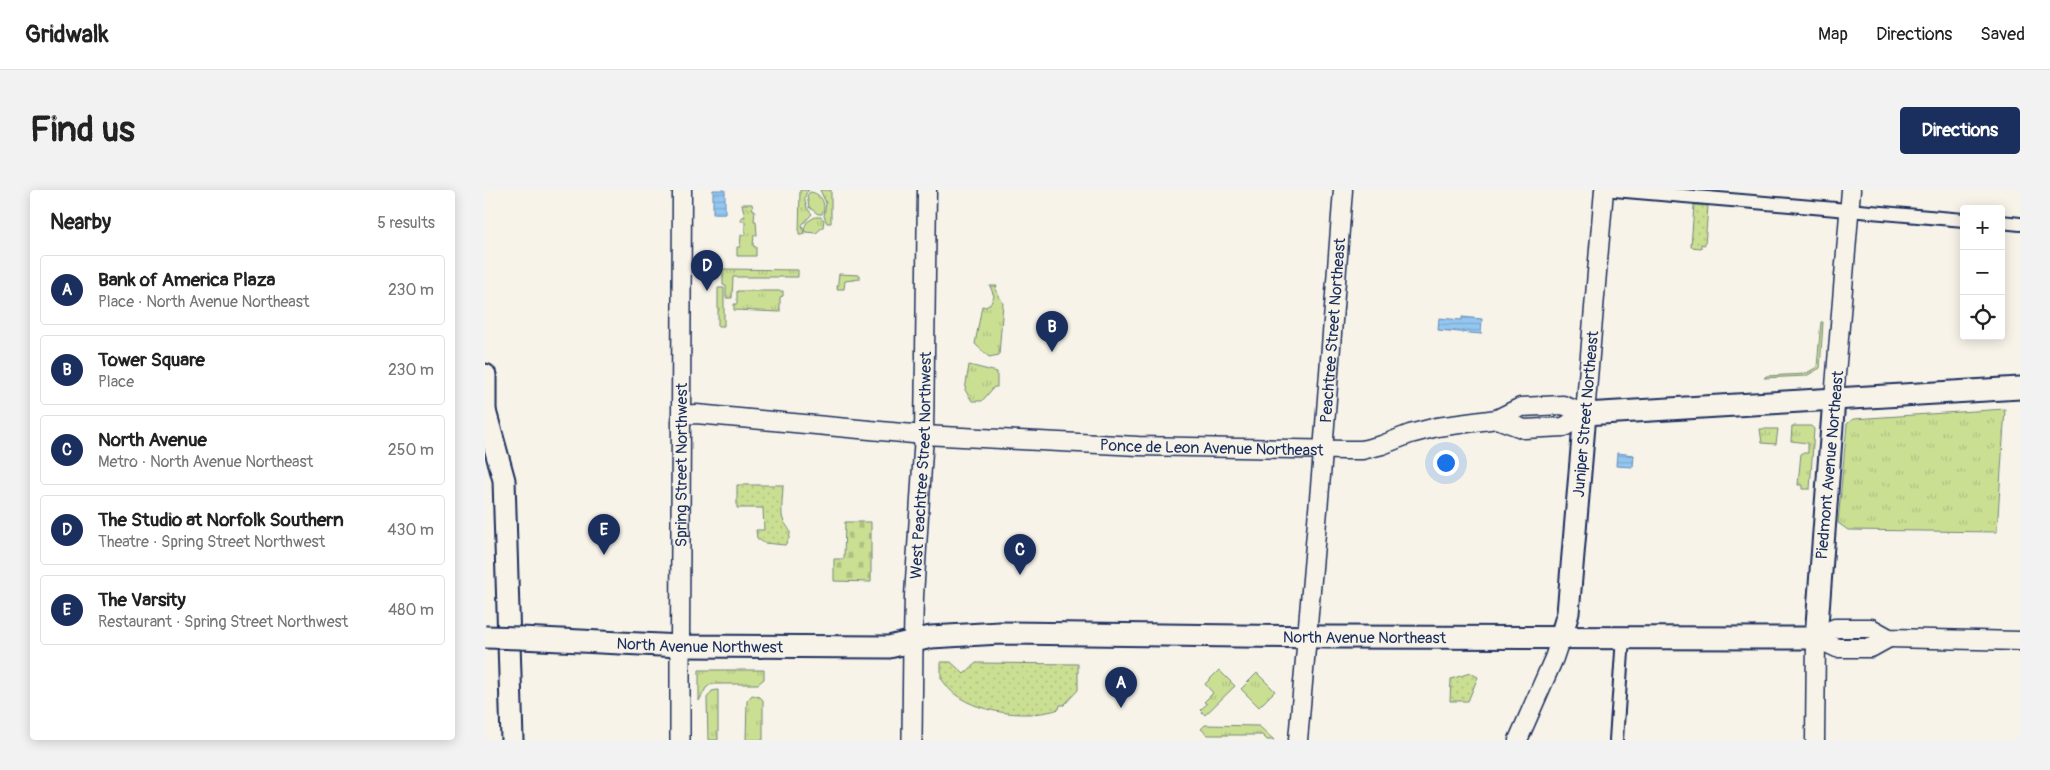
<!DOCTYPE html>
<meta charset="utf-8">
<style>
body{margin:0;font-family:Pangolin,sans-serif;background:#f2f2f2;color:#222}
.controls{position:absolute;right:15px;top:15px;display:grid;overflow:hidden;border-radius:5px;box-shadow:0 2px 12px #0003}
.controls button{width:45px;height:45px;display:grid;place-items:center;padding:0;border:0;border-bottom:1px solid #e0e0e0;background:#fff;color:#222;font:25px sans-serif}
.you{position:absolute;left:960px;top:272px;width:18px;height:18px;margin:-12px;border:4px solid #fff;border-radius:50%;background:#1a73e8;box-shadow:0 0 0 8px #1a73e833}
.badge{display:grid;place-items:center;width:32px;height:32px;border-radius:50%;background:#1b2f5e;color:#fff;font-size:16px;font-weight:700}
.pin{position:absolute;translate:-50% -41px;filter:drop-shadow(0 1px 2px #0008)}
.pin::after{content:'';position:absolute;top:26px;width:18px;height:15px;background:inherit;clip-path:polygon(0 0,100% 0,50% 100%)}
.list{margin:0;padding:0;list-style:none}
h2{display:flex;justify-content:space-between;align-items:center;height:65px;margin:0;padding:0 20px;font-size:21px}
h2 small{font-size:16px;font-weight:400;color:#767676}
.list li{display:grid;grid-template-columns:32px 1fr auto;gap:15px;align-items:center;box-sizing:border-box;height:70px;margin:0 10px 10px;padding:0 10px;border:1px solid #e0e0e0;border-radius:5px}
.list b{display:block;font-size:19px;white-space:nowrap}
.list p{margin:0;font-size:16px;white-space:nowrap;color:#767676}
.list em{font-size:16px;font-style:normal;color:#767676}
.icon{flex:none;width:28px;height:28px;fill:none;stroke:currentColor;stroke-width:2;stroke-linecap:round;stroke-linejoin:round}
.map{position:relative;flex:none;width:1535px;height:550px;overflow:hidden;border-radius:5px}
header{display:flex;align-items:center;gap:30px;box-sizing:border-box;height:70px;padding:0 25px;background:#fff;border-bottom:1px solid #e0e0e0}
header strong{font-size:24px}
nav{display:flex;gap:28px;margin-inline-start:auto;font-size:18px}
.intro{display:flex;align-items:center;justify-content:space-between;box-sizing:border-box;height:120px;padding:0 30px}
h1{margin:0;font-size:35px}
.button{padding:12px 22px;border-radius:5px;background:#1b2f5e;color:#fff;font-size:18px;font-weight:700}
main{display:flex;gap:30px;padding:0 30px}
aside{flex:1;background:#fff;border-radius:5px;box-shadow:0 2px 12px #0003}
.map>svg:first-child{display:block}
</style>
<header>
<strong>Gridwalk</strong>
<nav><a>Map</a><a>Directions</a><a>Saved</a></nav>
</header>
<div class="intro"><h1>Find us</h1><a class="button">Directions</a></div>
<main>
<aside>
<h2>Nearby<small>5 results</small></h2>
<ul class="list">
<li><span class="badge">A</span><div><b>Bank of America Plaza</b><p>Place · North Avenue Northeast</p></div><em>230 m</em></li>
<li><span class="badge">B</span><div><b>Tower Square</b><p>Place</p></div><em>230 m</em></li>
<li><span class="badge">C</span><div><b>North Avenue</b><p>Metro · North Avenue Northeast</p></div><em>250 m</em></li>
<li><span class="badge">D</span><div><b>The Studio at Norfolk Southern</b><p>Theatre · Spring Street Northwest</p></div><em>430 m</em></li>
<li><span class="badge">E</span><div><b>The Varsity</b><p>Restaurant · Spring Street Northwest</p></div><em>480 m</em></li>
</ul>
</aside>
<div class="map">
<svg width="1535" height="550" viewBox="0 0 1535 550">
<defs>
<pattern id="grass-tufts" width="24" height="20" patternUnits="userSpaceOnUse" patternTransform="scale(1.25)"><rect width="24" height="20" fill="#cbdf93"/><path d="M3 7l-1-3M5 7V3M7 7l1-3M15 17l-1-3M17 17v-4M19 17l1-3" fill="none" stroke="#aec081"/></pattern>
<pattern id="cemetery-stones" width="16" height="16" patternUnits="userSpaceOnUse" patternTransform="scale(1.25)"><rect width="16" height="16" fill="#cbdf93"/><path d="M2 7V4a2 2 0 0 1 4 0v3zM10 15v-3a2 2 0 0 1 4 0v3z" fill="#aec081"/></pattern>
<pattern id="park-dots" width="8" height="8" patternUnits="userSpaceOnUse" patternTransform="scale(1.25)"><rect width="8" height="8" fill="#cbdf93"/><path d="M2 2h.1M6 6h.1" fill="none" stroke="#aec081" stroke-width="1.8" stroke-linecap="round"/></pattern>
<pattern id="water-rules" width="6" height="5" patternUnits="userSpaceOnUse" patternTransform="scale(1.25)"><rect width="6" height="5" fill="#93c6f0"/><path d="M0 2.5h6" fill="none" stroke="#7eaad0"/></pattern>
</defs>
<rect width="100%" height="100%" fill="#f7f3e8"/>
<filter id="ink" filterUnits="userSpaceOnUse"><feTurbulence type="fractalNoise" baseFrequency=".02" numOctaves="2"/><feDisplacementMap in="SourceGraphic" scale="10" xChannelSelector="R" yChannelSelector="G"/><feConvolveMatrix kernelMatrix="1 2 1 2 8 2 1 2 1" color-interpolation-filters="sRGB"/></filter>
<g filter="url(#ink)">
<path fill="url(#grass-tufts)" stroke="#738778" d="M315,0h9c-8,7 -3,18 3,24l-10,11 2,9h-5z
M335,0h11v33h-4l-3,-7 2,-13z
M325,2c11,1 17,12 12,22h-4l-9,-7 -2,-11z
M257,14h10l1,6h2l-1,11h2l1,14h-3l-1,11 3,1v9h-19v-9h3l1,-12h4v-14h-4v-4h4z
M330,27h6l3,3 -1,7 -7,6 -11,-1 -1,-4 3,-6z
M238,79l75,1v7h-65l-1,21h-6v-12l-3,-1z
M354,84l21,1v4l-15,2 -1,8h-7z
M505,96h7l-2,3 8,14 -4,52 -10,2 -14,-13 7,-38 4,1 5,-4 3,-7z
M233,98h6v38h-6z
M252,101h46v5l-3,1v15l-46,-2v-6h3z
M1336,132h2l-3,46 -14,8 -42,2 2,-2 39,-2 12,-7z
M484,175l28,7v15h-3l-12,14h-10l-7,-11z
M1520,219l-8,123 -149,-2 -10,-7 9,-99 6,-5z
M1307,236h19l3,3 -4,60h-8v-4h-4l3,-32h7v-10l-17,-2z
M1275,239h18l-2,15 -14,-1z
M214,480h65v9l-6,5h-47l-5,4 -7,13z
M734,480l16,16 -30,29 -5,-5 7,-6 -3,-2 9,-9 -8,-9z
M772,483l18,18 -16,16 -18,-18z
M233,500v50h-10l-1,-42 5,-7z
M267,505l8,2 3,3v40h-17l1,-39z
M720,535l54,1 15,14h-7l-5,-5h-54l-7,-6z"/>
<path fill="url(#cemetery-stones)" stroke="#738778" d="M360,332h26v60l-37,-1v-22h10z"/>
<path fill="url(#park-dots)" stroke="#738778" d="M1209,15l14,1 -3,39 -4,-1v4l-10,-1z
M252,295h46c0,10 -2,20 -1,30 2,14 15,13 3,30l-21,-2 -7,-5 -1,-8h8l-1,-22h-26z
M456,472h10l13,12 12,-11 102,1v26l-14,15h-4l-1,4c-28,10 -78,5 -103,-14 -6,-4 -11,-11 -15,-17z
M985,483l8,4 -10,24h-18l1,-22z"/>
<path fill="url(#water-rules)" stroke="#638ab6" d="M228,0h12v24h-12z
M977,127l20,2 -1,15 -43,-4 1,-12 23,2z
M1132,263l17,2 -1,12 -17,-1z"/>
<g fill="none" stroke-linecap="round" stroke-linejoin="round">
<g stroke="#1b2f5e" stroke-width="16">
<path id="street" d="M1129,0l350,30
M1516,32l19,2
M1131,550l7,-103"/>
</g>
<g stroke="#1b2f5e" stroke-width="21">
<g id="secondary">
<path d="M1349,209l17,-209"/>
<path d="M1100,224l19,-224"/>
<path id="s1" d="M196,225l15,-1 228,21 214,11 207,4h17l20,-5 28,-11 27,-7 60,-8 24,-12 42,-2 22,9"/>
<path d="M1012,229l27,10 40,-2 21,-13"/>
<path d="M1331,448l19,-10h36l18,10 131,3"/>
<path d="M1331,448l21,10h34l18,-10"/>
<path id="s2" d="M428,450l1,-44 10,-161 3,-245"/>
<path id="s3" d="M195,456l2,-456"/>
<path id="s4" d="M813,550l24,-276 21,-274"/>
<path d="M1033,550l36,-82 7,-21"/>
<path d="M1330,550l1,-102"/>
</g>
</g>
<g stroke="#1b2f5e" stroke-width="22">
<path id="primary" d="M195,550v-94
M427,550l1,-100"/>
</g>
<g stroke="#1b2f5e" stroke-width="25">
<g id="highway">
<path d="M0,185v40"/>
<path d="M0,221l19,69 8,260"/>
<path d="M1076,447l7,-24 17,-199 435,-26"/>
<path id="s5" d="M36,448l159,8 209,1 42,-10 69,-4 328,4 488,1 18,-239"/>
</g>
</g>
<use href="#street" stroke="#f7f3e8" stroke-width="12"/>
<use href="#secondary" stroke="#f7f3e8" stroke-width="18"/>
<use href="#primary" stroke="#f7f3e8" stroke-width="19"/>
<use href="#highway" stroke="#f7f3e8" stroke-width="21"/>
<g stroke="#1b2f5e" stroke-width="25" stroke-linecap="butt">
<path id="highway-bridge" d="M0,447l36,1"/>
</g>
<use href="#highway-bridge" stroke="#f7f3e8" stroke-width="21"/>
</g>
</g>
<g text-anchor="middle" stroke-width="4" stroke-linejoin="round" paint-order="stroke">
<g font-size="16" fill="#1b2f5e" stroke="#f7f3e8">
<text dy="6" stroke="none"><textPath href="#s4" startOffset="411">Peachtree Street Northeast</textPath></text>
<text transform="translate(1100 224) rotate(-85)" y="6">Juniper Street Northeast</text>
<text dy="6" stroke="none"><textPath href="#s1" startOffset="532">Ponce de Leon Avenue Northeast</textPath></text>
<text dy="6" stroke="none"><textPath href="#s3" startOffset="181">Spring Street Northwest</textPath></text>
<text dy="6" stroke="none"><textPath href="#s2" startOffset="175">West Peachtree Street Northwest</textPath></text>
<text transform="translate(1344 275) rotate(-85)" y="6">Piedmont Avenue Northeast</text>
<text dy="6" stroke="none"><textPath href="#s5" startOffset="845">North Avenue Northeast</textPath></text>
<text dy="6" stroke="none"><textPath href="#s5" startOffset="179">North Avenue Northwest</textPath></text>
</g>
</g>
</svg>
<div class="controls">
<button>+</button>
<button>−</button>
<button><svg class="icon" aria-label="locate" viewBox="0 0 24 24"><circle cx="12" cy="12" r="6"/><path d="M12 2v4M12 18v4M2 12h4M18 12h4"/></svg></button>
</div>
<div class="you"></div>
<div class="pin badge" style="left:636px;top:518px">A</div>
<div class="pin badge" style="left:567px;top:162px">B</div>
<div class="pin badge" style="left:535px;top:385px">C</div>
<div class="pin badge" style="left:222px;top:101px">D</div>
<div class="pin badge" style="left:119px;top:365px">E</div>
</div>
</main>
